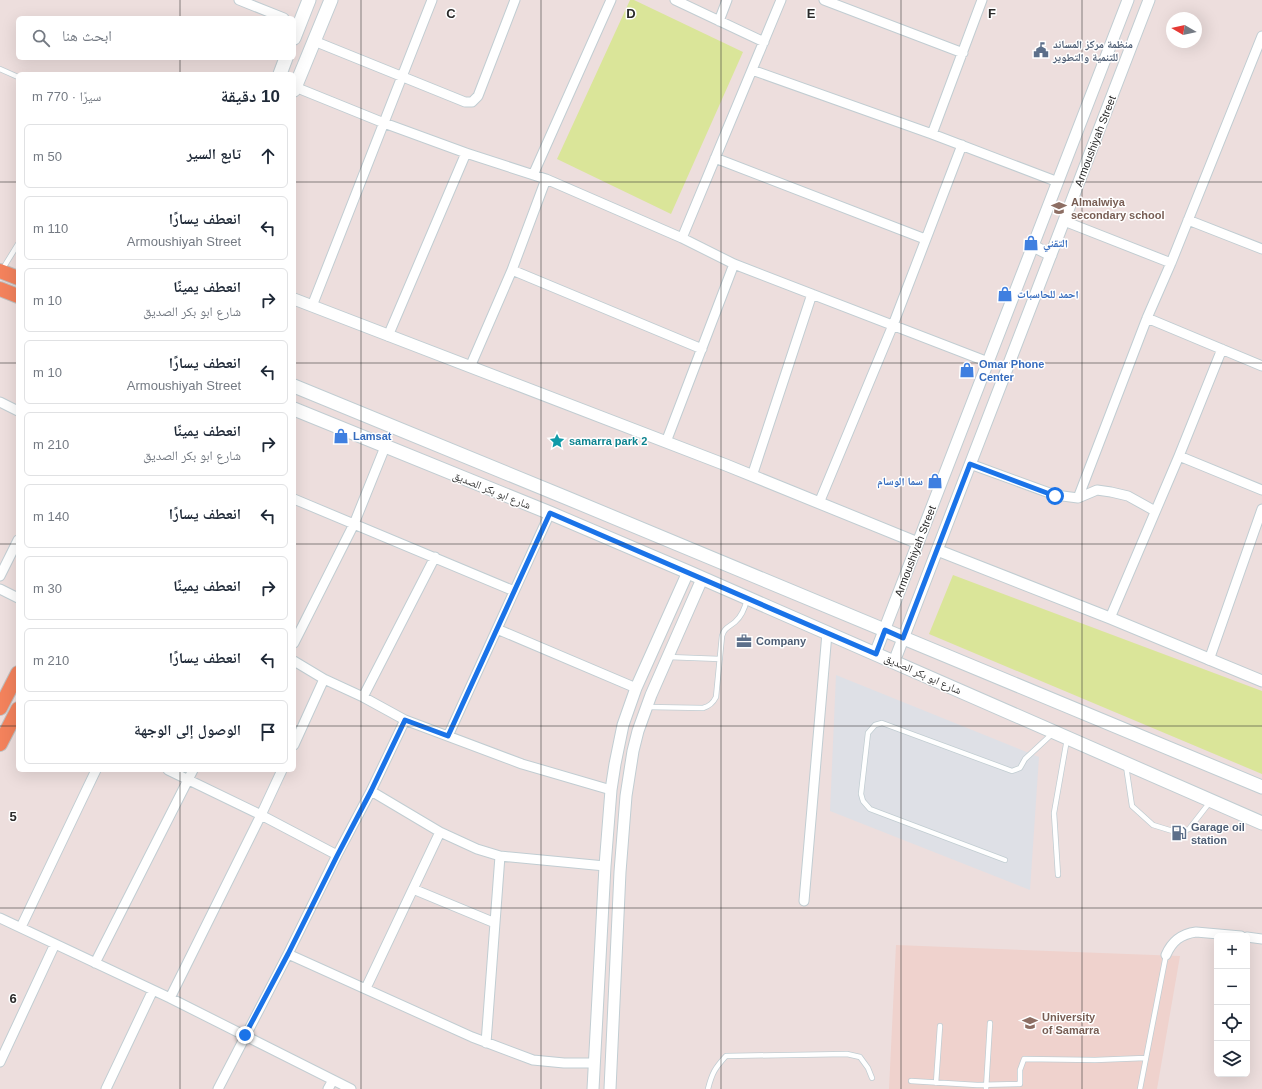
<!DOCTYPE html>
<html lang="ar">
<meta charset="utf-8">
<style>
body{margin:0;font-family:Arial,"Noto Naskh Arabic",sans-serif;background:#f6f6f7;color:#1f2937;direction:rtl}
.controls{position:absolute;right:12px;bottom:12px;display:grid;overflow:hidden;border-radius:6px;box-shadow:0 4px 16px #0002}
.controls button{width:36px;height:36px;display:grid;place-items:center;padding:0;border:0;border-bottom:1px solid #e0e1e3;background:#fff;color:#1f2937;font:20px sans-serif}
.compass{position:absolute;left:1166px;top:12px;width:36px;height:36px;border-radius:50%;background:#fff;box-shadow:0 4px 16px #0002;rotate:279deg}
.stop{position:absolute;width:12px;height:12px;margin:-9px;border:3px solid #1a73e8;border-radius:50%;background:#fff}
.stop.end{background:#1a73e8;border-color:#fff;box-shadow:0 1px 4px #0008}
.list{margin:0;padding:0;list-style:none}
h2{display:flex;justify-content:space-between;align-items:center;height:52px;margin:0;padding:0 16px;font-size:17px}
h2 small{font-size:13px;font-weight:400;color:#747a83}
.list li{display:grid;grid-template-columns:26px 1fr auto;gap:12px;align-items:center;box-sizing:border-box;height:64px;margin:0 8px 8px;padding:0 8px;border:1px solid #e0e1e3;border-radius:6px}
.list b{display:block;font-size:15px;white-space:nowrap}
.list p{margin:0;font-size:13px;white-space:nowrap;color:#747a83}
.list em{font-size:13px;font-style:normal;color:#747a83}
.icon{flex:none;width:22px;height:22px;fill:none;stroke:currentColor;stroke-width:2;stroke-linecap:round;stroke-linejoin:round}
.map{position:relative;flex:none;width:1262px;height:1089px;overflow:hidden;direction:ltr}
.search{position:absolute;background:#fff;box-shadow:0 4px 16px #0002;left:16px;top:16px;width:280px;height:44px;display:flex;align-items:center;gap:10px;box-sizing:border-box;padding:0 14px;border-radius:6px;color:#747a83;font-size:15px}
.panel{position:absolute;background:#fff;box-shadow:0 4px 16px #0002;left:16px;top:72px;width:280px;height:700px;border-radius:6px;direction:rtl}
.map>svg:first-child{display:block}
</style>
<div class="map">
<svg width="1262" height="1089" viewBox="0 0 1262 1089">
<rect width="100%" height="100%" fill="#eddedd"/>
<path fill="#dee0e6" d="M836,675l203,82 -9,133 -200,-79z"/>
<path fill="#efd2cd" d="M896,945l284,11 -23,133h-268z"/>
<path fill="#dae599" d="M630,0h4l109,52 -72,162 -114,-55z
M953,575l309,116v83l-333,-140z"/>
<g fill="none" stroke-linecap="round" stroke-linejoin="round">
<g stroke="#c1cdd2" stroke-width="6">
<path id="service" d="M0,69l18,8
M2,270l16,-26
M668,657l52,2
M647,707l56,1c7,-2 10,-5 13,-11l6,-61c2,-8 7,-9 13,-14 7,-6 10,-14 12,-23
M1126,766l6,40 21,19 26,8 10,-4 21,-27
M1005,860l-135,-51 -7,-8 -2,-7 7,-61 7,-8 7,-2 130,48 8,-3 5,-9 28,-26
M1058,875l-4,-62 13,-74
M911,1081l66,4 43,-1v-14l4,-11 71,1 50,-2
M936,1083l4,-57
M708,1089c4,-16 7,-21 18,-33l121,-2 13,3 8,11 4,10
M986,1089l4,-66
M1140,1089l26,-134"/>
</g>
<g stroke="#c1cdd2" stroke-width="11">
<path id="minor" d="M239,0l45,18
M675,0l89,42
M824,0l139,53
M719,21l8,-21
M314,41l151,61h7l6,-6 37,-96
M752,70l180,64 126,48
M295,87l89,36 82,30 80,26 136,59 52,26 254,98
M932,134l50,-134
M715,158l210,81
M533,175l78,-175
M1188,220l74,29
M1064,221l107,42
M682,238l99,-238
M512,270l190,79
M312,306l120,-306
M1147,318l115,48
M388,336l78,-183
M470,367l42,-97 34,-91
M0,402l18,9
M666,442l68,-178
M1179,456l83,34
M970,464l85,31 23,3 19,-8 14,2 17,4 27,15
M752,476l60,-182
M1078,498l69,-180 24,-55 91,-227
M294,499l220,92
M819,503l74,-178 69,-180
M0,576l18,-36
M0,589l18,9
M1110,618l69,-162 43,-107
M497,629l139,59
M294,643l60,-119 31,-77
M1209,660l53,-151
M294,661l30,18 39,18 42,23 117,44 89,26
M363,697l72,-140
M448,736l102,-223
M294,745l30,-66
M168,770l93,45 76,40
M371,791l69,41 37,17 23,7 105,10
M413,889l82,34
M804,901l23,-268
M0,918l170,80 181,91
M21,927l75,-157
M1247,937l15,2
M288,954l184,83 61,23 31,3h29
M1166,955c6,-14 15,-21 30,-23l45,4
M95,963l98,-193
M366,988l74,-156
M170,998l91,-183 21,-45
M486,1043l14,-187
M0,1062l55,-118
M106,1089l47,-99
M218,1089l70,-135 49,-99 34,-64 34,-71
M328,1089l5,-9"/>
</g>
<g stroke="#c1cdd2" stroke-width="13">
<path id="tertiary" d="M1033,246l18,9
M294,299l432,166 192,78
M937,550l173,68 152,63
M875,654l253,-654
M894,662l255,-662
M593,1089l12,-223 6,-76 4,-26 8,-39 13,-37 52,-116
M610,1089l10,-217 6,-76 7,-45 5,-20 13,-36 51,-116"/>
</g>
<g stroke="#c1cdd2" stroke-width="15">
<path id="secondary" d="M294,38l15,-38
M280,74l6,-16
M294,90l37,-90
M294,386l273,112 695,289
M294,409l256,104 138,59 574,251"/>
</g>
<g stroke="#bfbfbf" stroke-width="16">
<path id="primary" d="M0,271l18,7
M0,289l18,7
M0,708l18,-35
M0,744l18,-35"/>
</g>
<use href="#service" stroke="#fff" stroke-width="4.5"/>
<use href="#minor" stroke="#fff" stroke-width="9"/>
<use href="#tertiary" stroke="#fff" stroke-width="11"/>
<use href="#secondary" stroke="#fff" stroke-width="13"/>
<use href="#primary" stroke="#f3825c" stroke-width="14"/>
</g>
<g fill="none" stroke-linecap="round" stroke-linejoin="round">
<path stroke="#1a73e8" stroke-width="5" d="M245,1035l43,-81 49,-98 34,-65 34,-71 43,16 102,-223 326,141 9,-24 18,8 67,-174 85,32"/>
</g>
<path fill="none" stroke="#2b2b2b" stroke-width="1" stroke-opacity="0.55" d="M180,0v18M361,0v1089M541,0v1089M721,0v1089M901,0v1089M1082,0v1089M180,58v16M0,182h18M294,182h968M0,363h18M294,363h968M0,544h18M294,544h968M0,726h18M294,726h968M180,770v319M0,908h1262"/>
<defs>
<g id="civic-bare" transform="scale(1.2)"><path d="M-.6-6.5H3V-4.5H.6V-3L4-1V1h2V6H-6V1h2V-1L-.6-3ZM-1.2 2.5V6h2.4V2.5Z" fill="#5c6f8a" stroke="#fff" stroke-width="2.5" paint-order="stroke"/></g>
<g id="school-bare" transform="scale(1.2)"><path d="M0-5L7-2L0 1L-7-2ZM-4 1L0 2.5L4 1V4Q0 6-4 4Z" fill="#8d6e63" stroke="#fff" stroke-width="2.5" paint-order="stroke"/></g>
<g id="shop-bare" transform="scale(1.2)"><path d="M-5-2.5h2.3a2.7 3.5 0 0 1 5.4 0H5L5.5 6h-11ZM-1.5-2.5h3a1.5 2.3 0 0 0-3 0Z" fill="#3f7fe0" stroke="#fff" stroke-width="2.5" paint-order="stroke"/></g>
<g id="sight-bare" transform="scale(1.2)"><path d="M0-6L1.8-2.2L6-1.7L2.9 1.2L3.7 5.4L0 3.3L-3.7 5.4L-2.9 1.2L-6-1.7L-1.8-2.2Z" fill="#0f9aa8" stroke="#fff" stroke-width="2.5" paint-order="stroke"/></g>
<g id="office-bare" transform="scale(1.2)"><path d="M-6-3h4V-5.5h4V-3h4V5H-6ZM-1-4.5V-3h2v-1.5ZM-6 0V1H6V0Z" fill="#5c6f8a" stroke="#fff" stroke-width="2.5" paint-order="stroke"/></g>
<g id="fuel-bare" transform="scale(1.2)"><path d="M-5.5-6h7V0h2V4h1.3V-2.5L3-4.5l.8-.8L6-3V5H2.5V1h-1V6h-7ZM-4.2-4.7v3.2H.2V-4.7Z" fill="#5c6f8a" stroke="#fff" stroke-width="2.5" paint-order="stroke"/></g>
<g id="university-bare" transform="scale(1.2)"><path d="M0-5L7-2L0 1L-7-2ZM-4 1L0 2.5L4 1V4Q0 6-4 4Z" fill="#8d6e63" stroke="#fff" stroke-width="2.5" paint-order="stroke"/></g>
</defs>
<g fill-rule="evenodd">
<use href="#civic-bare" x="1041" y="50"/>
<use href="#school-bare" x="1059" y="208"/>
<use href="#shop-bare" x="1031" y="243"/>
<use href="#shop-bare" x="1005" y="294"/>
<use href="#shop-bare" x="967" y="370"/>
<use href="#shop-bare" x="341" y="436"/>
<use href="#sight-bare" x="557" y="441"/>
<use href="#shop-bare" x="935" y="481"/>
<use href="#office-bare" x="744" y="641"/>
<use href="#fuel-bare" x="1179" y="833"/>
<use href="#university-bare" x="1030" y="1023"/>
</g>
<g text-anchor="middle" stroke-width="3" stroke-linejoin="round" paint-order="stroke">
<g font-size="11" font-weight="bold" fill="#4e5e75" stroke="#fff" text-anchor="start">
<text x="1053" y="48">منظمة مركز المساند<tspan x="1053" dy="13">للتنمية والتطوير</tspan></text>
<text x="756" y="645">Company</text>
<text x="1191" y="831">Garage oil<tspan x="1191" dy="13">station</tspan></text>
</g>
<g font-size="11" fill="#2b2b2b" stroke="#fff">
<text transform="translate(1095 141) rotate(-69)" y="4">Armoushiyah Street</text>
<text transform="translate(492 490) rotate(22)" y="4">شارع ابو بكر الصديق</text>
<text transform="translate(915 551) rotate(-69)" y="4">Armoushiyah Street</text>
<text transform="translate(923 674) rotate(24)" y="4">شارع ابو بكر الصديق</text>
</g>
<g font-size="11" font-weight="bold" fill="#785e54" stroke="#fff" text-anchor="start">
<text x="1071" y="206">Almalwiya<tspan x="1071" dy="13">secondary school</tspan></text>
<text x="1042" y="1021">University<tspan x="1042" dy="13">of Samarra</tspan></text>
</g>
<g font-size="11" font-weight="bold" fill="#366cbe" stroke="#fff" text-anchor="start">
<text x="1043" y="247">التقني</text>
<text x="1017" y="298">احمد للحاسبات</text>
<text x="979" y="368">Omar Phone<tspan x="979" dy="13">Center</tspan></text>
<text x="353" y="440">Lamsat</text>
<text x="923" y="485" text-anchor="end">سما الوسام</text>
</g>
<g font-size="11" font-weight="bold" fill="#0d838f" stroke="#fff" text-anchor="start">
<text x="569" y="445">samarra park 2</text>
</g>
</g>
<g font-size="13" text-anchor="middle" font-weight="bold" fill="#2b2b2b" stroke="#fff" stroke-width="3" stroke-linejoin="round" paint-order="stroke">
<text x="451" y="18">C</text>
<text x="631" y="18">D</text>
<text x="811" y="18">E</text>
<text x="992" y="18">F</text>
<text x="13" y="821">5</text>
<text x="13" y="1003">6</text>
</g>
</svg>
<div class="controls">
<button>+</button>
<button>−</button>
<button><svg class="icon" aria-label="locate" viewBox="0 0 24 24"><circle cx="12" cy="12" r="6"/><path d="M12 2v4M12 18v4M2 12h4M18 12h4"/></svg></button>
<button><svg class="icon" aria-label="layers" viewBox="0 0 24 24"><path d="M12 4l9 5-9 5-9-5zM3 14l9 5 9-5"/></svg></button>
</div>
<svg class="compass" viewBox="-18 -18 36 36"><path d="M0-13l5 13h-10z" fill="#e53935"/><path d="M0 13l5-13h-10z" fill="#747a83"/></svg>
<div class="stop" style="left:1055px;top:496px"></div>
<div class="stop end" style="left:245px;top:1035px"></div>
<div class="search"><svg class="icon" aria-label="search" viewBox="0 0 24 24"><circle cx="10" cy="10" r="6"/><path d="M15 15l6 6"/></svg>ابحث هنا</div>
<section class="panel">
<h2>10 دقيقة<small>سيرًا · 770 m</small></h2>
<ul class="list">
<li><svg class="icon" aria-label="ahead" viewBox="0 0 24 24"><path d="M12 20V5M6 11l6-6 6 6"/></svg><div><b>تابع السير</b></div><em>50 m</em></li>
<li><svg class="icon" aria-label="left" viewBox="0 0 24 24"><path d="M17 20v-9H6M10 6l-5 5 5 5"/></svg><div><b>انعطف يسارًا</b><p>Armoushiyah Street</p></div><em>110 m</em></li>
<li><svg class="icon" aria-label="right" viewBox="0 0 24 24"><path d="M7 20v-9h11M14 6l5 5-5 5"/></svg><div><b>انعطف يمينًا</b><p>شارع ابو بكر الصديق</p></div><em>10 m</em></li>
<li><svg class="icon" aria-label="left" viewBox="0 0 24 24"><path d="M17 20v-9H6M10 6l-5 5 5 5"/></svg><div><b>انعطف يسارًا</b><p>Armoushiyah Street</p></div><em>10 m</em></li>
<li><svg class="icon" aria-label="right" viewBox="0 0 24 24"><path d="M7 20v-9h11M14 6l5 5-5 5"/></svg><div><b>انعطف يمينًا</b><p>شارع ابو بكر الصديق</p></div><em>210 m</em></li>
<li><svg class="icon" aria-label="left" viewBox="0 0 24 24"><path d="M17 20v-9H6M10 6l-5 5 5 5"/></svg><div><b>انعطف يسارًا</b></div><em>140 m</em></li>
<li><svg class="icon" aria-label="right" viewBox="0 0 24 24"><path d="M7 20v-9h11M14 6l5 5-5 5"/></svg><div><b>انعطف يمينًا</b></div><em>30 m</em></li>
<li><svg class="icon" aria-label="left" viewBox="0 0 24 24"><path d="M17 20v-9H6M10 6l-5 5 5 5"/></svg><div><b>انعطف يسارًا</b></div><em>210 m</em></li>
<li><svg class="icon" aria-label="arrive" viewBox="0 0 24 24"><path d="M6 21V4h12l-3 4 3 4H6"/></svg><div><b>الوصول إلى الوجهة</b></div></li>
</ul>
</section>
</div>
